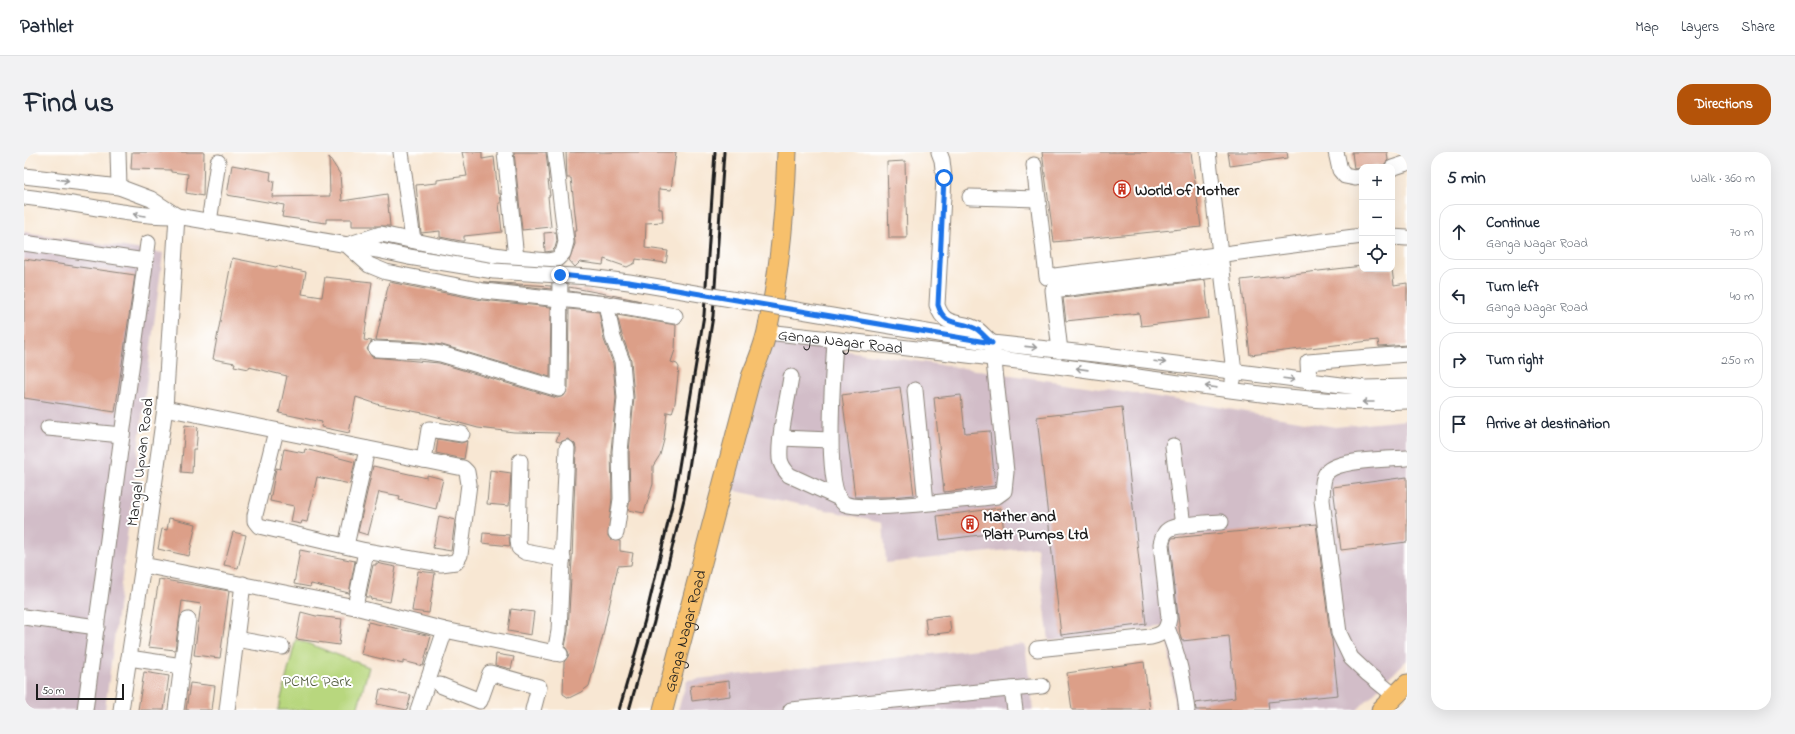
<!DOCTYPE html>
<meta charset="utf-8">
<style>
body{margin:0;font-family:"Indie Flower",sans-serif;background:#f2f2f3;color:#1f2937}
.controls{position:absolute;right:12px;top:12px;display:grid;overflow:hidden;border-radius:8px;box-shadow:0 4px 16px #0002}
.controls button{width:36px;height:36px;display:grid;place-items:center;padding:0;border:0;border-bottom:1px solid #e0e1e3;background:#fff;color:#1f2937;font:20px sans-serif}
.scale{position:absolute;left:12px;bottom:10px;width:88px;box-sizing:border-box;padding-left:4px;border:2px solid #1c1c1c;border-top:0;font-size:11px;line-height:14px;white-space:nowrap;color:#1c1c1c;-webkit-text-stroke:3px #fff;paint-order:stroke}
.stop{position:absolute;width:12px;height:12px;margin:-9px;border:3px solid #1a73e8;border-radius:50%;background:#fff}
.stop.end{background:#1a73e8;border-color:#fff;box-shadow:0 1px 4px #0008}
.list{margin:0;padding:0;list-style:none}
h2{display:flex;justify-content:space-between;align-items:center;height:52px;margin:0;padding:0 16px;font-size:17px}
h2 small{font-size:13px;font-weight:400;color:#747a83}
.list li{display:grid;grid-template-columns:26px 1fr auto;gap:12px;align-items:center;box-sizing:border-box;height:56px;margin:0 8px 8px;padding:0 8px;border:1px solid #e0e1e3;border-radius:16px}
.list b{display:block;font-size:15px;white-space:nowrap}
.list p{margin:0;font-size:13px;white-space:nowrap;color:#747a83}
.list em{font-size:13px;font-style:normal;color:#747a83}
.icon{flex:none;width:22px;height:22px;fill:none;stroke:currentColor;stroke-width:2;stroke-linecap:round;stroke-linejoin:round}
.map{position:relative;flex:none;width:1383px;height:558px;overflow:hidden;border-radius:16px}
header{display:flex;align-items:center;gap:24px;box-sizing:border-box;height:56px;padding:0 20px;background:#fff;border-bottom:1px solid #e0e1e3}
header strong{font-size:19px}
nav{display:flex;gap:22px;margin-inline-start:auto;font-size:14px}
.intro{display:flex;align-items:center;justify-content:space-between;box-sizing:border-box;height:96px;padding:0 24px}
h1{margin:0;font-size:28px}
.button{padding:10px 18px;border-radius:16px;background:#b45309;color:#fff;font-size:14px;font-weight:700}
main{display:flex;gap:24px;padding:0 24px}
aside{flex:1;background:#fff;border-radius:16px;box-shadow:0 4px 16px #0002}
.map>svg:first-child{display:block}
</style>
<header>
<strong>Pathlet</strong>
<nav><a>Map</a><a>Layers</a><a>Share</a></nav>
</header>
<div class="intro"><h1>Find us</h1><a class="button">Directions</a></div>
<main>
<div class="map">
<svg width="1383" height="558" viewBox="0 0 1383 558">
<rect width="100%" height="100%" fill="#fff"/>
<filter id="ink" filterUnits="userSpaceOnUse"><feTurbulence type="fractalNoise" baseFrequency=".025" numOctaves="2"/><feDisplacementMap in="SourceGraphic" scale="8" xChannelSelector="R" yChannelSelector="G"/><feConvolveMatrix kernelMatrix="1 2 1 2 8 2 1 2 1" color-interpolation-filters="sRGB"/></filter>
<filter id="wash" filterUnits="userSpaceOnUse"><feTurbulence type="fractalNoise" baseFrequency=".012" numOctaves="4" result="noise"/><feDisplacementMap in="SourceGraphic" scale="16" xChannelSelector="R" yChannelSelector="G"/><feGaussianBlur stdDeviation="0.9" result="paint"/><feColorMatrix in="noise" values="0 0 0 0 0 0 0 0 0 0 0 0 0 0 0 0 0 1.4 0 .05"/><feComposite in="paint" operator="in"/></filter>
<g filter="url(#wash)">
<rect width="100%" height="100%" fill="#f8e7d3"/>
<path fill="#d2bdc8" d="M0,80l139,21 -58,457h-81z
M748,188l368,54 195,33 72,-7v240l-50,50h-182l-8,-84 -118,15 -12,-94 -151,16 -3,-41 -152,-32z
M1001,492l8,66h-355l9,-30z"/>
<path fill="#b8d77e" stroke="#6a7a4d" d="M272,487l73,28 -12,43h-79z"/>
<g id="blocks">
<path fill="#dc9f88" d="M108,0h72l-1,44 -17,-3 2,-19 -17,-2v-2l-40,-1z
M438,0h20v7l12,-2 4,36h2l1,10h-2l3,29 -38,4v5h-3l-21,-4v-6l-19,2 -5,-48 21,-2v-3l30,-4z
M490,0h32l3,28h-1l2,16h-2l3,31 -29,3z
M542,0h110l-5,38 -12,-1v20h3l1,13 -17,1 -1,25 23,3 -2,12 -30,-4 -1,4 -8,4 -23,-8 -1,6 -23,-3 -5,5 -6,-7 6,-16 -1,-13h3l-6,-53h-4z
M1018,0h149l10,75 -147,15z
M1204,0h59l1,6 -58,8z
M1328,0h35l1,8 -4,5 -30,4z
M305,5l11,17 2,27 45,-7 3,32h-38v-7h-26v4l-44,-6 2,-12 -57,-10 5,-30 39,7 -1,8 4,1 -2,16 58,-1z
M881,9l2,77h-18l-2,-76z
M532,80l1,9 -2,7 -3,3 -7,1 -1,-19z
M208,106l44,9 1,-1 29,6 -4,22 20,3 3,-20 47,5 -8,58 8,1 -5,8 5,8 67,6 118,35 7,-2 4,-7 1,-80 30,3 5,28 9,23 3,35 -5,53 1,47 -4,38 3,4 9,1v10l13,2 -2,12 -13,1 -16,73 -13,47 -8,6 -12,6 -6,-4 1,-32 5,-7 -1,-4 -3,-4 3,-16 4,-71 4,-112 -1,-4 -7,-5 -8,3 -4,-1 3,-8 -45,-1 -36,-4 -55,-15 -43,-8 -24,-8 -7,36 -28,-6 1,-5 -43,-9 8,-37 -38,-9v2l-15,-3 1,-3 -22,-4z
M0,107l111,16 -20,137 -91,-14z
M1338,114v3h30l2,16 13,-2v62l-28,2 -1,-7 -128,15 -9,-75z
M1181,128l4,38 -68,8 -2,-13 -73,8 -3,-23z
M365,130l93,18 69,7 -1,70 -108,-32 -21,-3 -45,-2z
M459,130l68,4v3l-66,-7z
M545,135l63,12 9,2 -72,-10z
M593,163l59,10 -1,25 -4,12 6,2 2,3 -4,36 -3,10 -5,-1 -3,28 -4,15 -7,11v18l-9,29 -16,-3 2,-11 -1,-47 5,-55 -3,-37 -9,-25z
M876,235l14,108 -24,2h-35l-13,-102z
M937,243l4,38 25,-2 5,55 -51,6 -10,-94z
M1098,255l24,217 -85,11 -24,-218z
M161,273l13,2 -2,22h-3l-1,24 -11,-1z
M414,287l23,4 6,-2 -3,18 -28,-6z
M260,297l20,4 1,-4 50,13 -5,22 -33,-7 -10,45 -5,-1 -1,3 -10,-2 3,-16 -24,-5 6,-33 4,1z
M349,314l54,12v-3l16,4 -7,30 -37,-9 1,-4 -21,-4 -11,43 -10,-3z
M466,318l21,3 -2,33 -22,-2z
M1383,325v65l-66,8 -8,-63z
M977,356l3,24 -64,8 -3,-24z
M415,364l16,4 -4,31 -18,-3z
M145,366l27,6 -7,32 -31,-7 4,-20 5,1z
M1292,372l14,110 2,6 6,55 -70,7 1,8h-73l-1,-7 40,-5 -6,-62 -47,5 -2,-6 -10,-92 2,-5z
M209,380l13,3 -8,33 -14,-3z
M459,381l26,2 1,11 -28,-3z
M276,398l55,11 -6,32 -38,-9 -1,3 -16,-3z
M352,411l20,4 -6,35 -20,-3 1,-2h-5l7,-32h3z
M394,419l17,2 -6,40 -17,-2z
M135,427l70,12 -9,67 -26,-3 7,-51 -19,-3 -7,49 -27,-3z
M487,457l23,3 -3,23 -23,-4z
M277,460l15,4 26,3 -3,26 -43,-6z
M925,463l2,17 -24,3 -2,-17z
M344,470l63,14 -8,30 -20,-5v3l-42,-10z
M472,502l18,3 -3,12 -16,-4z
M1120,510l6,48h-78l-5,-37z
M120,520l25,4 -5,34h-26z
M705,529l1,15 -38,5 -2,-15z
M166,531l25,3 -3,24h-26z
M356,537l31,6 -4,15 -30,-6z"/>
</g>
</g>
<g filter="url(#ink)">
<use href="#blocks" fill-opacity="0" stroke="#8a8278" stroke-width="1"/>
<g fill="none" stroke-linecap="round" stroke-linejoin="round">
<g stroke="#8a8278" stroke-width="17">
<g id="minor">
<path d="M94,0l1,35"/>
<path d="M377,0l12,88"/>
<path d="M481,0l11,106"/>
<path d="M531,0l11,90 -3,11 -6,6 -9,2 -32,-3 -58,-8 -77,-16 -34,11 22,20 17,7 98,19 122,13 69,12"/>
<path d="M1184,0l26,220 -1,9"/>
<path d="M1312,0l4,18 5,6 10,2 7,-2"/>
<path d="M1010,13l13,112 315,-41"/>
<path d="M1368,16l15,-5"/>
<path d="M0,24l95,11 32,12 26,17"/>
<path d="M0,45c51,5 102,20 153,19l200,34 32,7"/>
<path d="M946,45l68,2"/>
<path d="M185,70l9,-60"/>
<path d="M1368,85l15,1"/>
<path d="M0,91l121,18"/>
<path d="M582,152l7,34 9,23 3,37 -5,54 1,47 -5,34"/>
<path d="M772,158l196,33 121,13 252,32 42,-1"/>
<path id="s1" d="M743,180c117,13 234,26 350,42 94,13 196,32 290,27"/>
<path d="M811,188c-1,26 -13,152 10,164 18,8 113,-4 137,-6l15,-2 7,-5 2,-19 -14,-129c-5,-4 -9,-9 -14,-13 -17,-11 -33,0 -41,-25l7,-127 -2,-18 -3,-8"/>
<path d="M352,197l45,2 20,3 118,35 1,-114"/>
<path d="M1036,199l-7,-61 169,-21"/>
<path d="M767,225c-3,22 -13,61 -11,82 1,7 5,11 9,16l50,23"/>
<path d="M1285,230l-1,-20 99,-8"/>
<path d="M891,238l11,113"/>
<path d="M141,256l298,60 4,4 2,12 -9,71 -4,7 -15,2 -75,-13 -107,-25 -4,-5v-6l21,-84"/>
<path d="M24,276l74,7"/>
<path d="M757,286l49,2"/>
<path d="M1149,294l10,80"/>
<path d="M400,308l5,-31 33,5"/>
<path d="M496,309l-2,79 1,8 6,4 38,7"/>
<path d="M322,394l21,-97"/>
<path d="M119,413l212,42 90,23 115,24"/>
<path d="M331,455l11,-56"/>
<path d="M0,465l73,10"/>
<path d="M1143,476c12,28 16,52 20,82"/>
<path d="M212,487l46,8"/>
<path d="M1013,497l114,-12c12,-3 16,-6 18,-19l-8,-74c1,-4 2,-11 7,-14 8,-6 41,-7 53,-8"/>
<path d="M531,501l4,-22 8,-183"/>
<path d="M105,506l53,8"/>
<path d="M416,533l40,16 10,-28 49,14 -6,23"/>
<path d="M988,537l3,21"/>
<path d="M1371,544l-27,-22 -17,-16 -12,-25 -17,-133c1,-9 -1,-22 6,-29 13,-12 61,-12 79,-13"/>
<path d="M61,558l63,-467"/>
<path d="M97,558l22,-145 22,-157 12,-192"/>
<path d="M152,558l12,-90"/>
<path d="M203,558l16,-126"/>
<path d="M394,558l27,-80"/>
<path d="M767,558l251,-24"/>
</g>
</g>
<g stroke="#8a8278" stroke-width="21">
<g id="major">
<path id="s2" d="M639,558l88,-333c6,-15 13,-31 16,-46 13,-59 18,-120 20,-179"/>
<path d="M1357,558l26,-26"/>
</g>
</g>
<use href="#minor" stroke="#fff" stroke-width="15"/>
<use href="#major" stroke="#f7c06c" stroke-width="19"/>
<path stroke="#1c1c1c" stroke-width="3" d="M595,558l26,-90 29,-123 30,-182 11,-163
M605,558l25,-88 30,-123 29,-183 11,-164"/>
<g stroke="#8a8278" stroke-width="17" stroke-linecap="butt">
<path id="minor-bridge" d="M385,105l85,14 95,6 40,5 167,28"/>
</g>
<use href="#minor-bridge" stroke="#fff" stroke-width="15"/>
</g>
<defs><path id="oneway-shaft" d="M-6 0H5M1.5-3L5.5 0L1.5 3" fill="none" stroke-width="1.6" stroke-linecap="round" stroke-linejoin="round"/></defs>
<g stroke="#999">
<use href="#oneway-shaft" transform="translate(39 28) rotate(7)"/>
<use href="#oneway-shaft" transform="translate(115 63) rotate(-170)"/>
<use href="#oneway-shaft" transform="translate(1007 195) rotate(6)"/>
<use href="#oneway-shaft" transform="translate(1136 210) rotate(7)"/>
<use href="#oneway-shaft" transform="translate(1058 217) rotate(-172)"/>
<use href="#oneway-shaft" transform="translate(1265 227) rotate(7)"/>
<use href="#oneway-shaft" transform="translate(1187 235) rotate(-172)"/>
<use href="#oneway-shaft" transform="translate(1344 250) rotate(-180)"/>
</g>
</g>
<g fill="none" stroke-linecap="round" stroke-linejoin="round" filter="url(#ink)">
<path stroke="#1a73e8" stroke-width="5" d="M536,123l69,7 363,61c-5,-4 -9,-9 -14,-13 -17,-11 -33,-1 -40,-25l6,-127"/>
</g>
<defs>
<g id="building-ring" transform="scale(0.9)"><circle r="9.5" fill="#fff" stroke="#c8321e" stroke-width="1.5"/><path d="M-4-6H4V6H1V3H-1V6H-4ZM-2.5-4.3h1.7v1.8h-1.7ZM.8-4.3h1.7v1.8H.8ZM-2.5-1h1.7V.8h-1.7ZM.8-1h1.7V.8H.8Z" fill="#c8321e"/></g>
</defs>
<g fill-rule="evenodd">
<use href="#building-ring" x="1098" y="37"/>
<use href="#building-ring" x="946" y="372"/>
</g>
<g text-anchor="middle" stroke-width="4" stroke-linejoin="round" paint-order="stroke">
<g font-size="16" font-weight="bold" fill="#1c1c1c" stroke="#fff" text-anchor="start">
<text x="1111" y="43">World of Mother</text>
<text x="959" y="369">Mather and<tspan x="959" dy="18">Platt Pumps Ltd</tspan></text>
</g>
<g font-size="16" fill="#1c1c1c" stroke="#fff">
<text dy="6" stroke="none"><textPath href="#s1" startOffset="74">Ganga Nagar Road</textPath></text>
<text transform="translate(115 310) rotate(-83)" y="6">Mangal Upvan Road</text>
<text dy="6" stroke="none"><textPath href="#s2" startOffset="82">Ganga Nagar Road</textPath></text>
</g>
<g font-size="16" fill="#535d3e" stroke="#fff">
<text x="293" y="534">PCMC Park</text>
</g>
</g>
</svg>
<div class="controls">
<button>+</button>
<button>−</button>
<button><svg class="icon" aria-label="locate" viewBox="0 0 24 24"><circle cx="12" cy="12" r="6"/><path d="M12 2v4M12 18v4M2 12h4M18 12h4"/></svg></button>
</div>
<div class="scale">50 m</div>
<div class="stop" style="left:920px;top:26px"></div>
<div class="stop end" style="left:536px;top:123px"></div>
</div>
<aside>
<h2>5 min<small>Walk · 360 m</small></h2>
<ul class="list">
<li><svg class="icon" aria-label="ahead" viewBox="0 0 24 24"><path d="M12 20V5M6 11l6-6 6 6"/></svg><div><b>Continue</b><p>Ganga Nagar Road</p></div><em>70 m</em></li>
<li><svg class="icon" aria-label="left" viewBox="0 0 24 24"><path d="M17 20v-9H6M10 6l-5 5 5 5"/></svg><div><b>Turn left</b><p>Ganga Nagar Road</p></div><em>40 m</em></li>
<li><svg class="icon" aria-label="right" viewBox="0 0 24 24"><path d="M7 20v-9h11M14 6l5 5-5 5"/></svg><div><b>Turn right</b></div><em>250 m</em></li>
<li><svg class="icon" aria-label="arrive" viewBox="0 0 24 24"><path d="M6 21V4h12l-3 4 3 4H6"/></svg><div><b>Arrive at destination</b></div></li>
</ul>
</aside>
</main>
